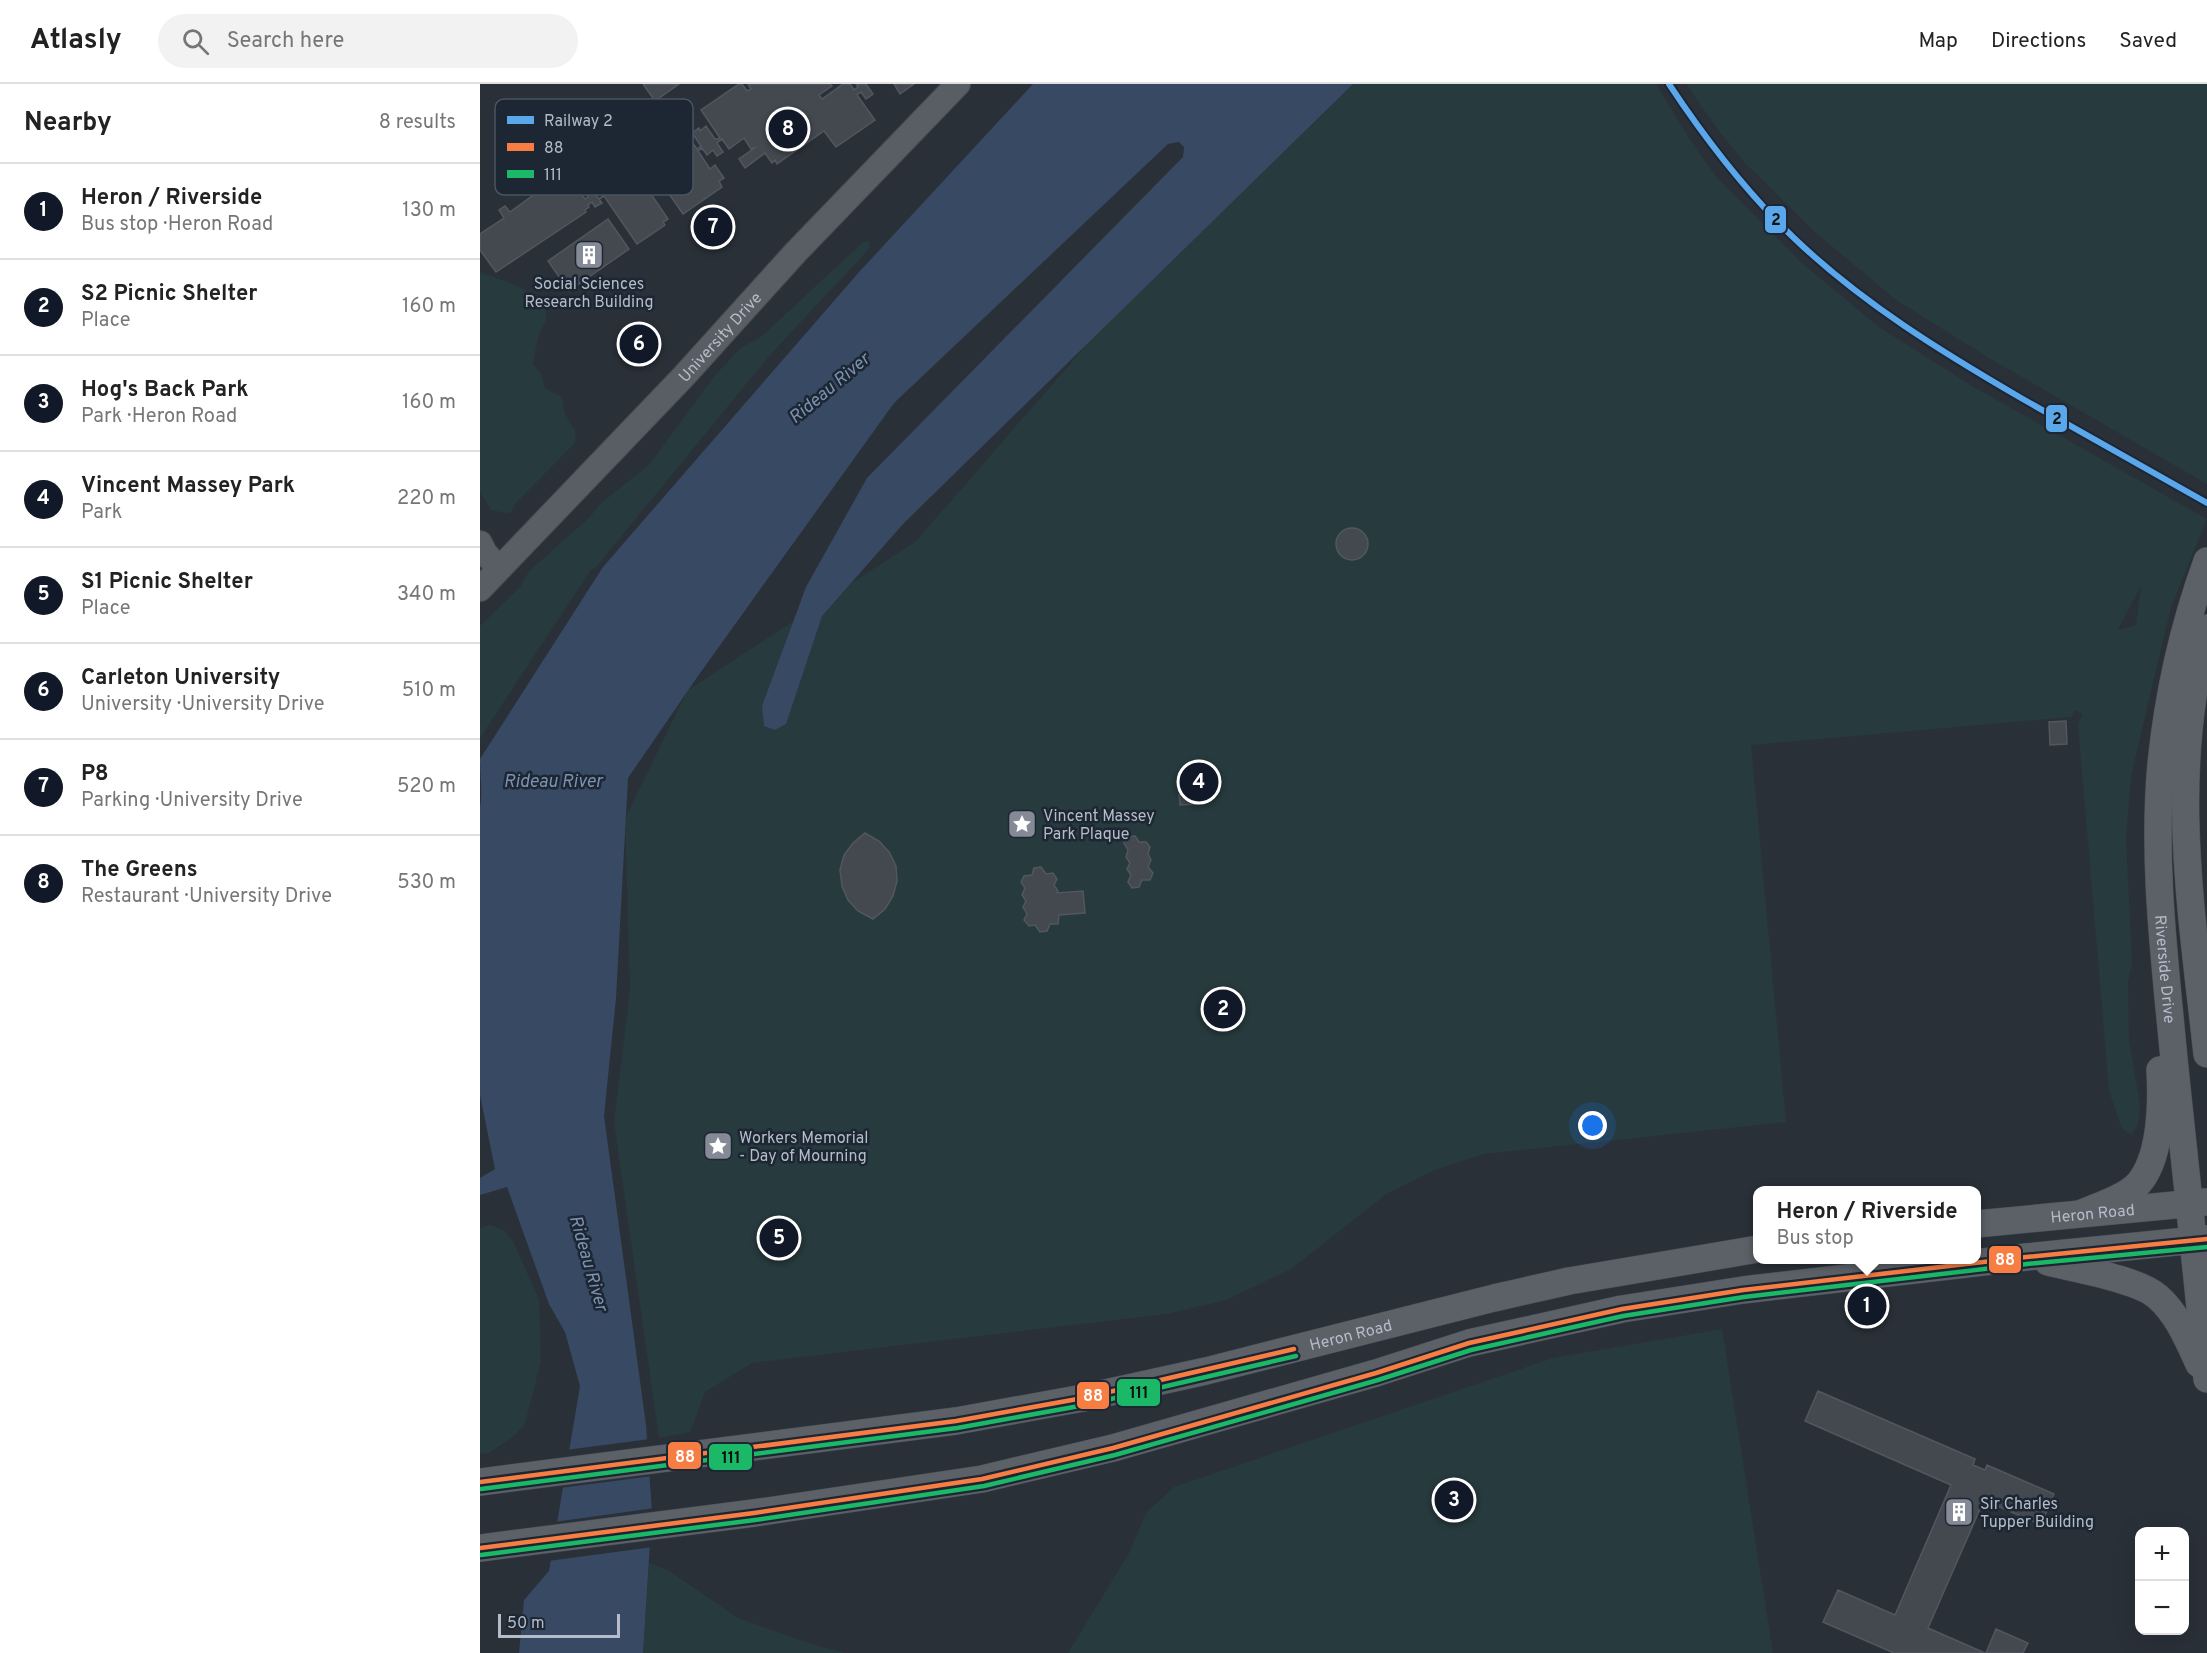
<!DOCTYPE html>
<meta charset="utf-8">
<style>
body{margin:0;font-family:Overpass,sans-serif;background:#f2f2f2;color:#222}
.controls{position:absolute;right:18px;bottom:18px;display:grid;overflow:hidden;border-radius:12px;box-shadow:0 6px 24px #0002}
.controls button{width:54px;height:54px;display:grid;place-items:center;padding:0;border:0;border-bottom:2px solid #e0e0e0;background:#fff;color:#222;font:30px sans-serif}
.scale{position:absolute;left:18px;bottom:15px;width:122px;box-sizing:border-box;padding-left:6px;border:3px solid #b4bcc9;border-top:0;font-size:16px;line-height:21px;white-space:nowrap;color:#b4bcc9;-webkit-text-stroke:4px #1d2633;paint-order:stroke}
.you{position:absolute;left:1113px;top:1042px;width:21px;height:21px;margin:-15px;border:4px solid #fff;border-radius:50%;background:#1a73e8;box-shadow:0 0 0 9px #1a73e833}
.badge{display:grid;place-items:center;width:39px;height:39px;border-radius:50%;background:#111827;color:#fff;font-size:20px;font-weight:700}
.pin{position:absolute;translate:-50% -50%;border:3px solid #fff;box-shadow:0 2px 6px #0006}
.popup{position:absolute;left:1273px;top:1102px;width:228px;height:78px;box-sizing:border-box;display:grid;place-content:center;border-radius:12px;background:#fff;filter:drop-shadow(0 2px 4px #0005);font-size:20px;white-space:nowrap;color:#767676}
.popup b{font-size:22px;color:#222}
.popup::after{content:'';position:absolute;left:50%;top:100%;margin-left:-12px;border:12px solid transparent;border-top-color:#fff}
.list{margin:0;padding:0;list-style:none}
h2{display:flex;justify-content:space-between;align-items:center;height:78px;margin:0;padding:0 24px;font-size:26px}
h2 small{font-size:20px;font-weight:400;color:#767676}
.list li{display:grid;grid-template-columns:39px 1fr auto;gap:18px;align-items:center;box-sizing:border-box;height:96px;padding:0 24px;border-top:2px solid #e0e0e0}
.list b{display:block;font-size:22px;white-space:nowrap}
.list p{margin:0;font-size:20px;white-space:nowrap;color:#767676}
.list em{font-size:20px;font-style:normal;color:#767676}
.icon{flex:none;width:33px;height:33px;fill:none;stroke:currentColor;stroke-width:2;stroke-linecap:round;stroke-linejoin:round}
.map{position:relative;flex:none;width:1727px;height:1569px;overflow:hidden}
header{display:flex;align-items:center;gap:36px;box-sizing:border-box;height:84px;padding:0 30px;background:#fff;border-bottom:2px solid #e0e0e0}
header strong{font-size:28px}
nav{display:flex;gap:33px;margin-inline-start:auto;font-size:21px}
.search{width:420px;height:54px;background:#f2f2f2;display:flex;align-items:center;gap:15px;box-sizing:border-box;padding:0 21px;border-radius:33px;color:#767676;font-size:22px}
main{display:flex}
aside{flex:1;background:#fff}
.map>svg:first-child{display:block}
</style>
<header>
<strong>Atlasly</strong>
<div class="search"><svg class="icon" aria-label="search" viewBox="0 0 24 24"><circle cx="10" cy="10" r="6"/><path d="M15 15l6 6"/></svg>Search here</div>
<nav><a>Map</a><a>Directions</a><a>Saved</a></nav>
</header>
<main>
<aside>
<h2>Nearby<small>8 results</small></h2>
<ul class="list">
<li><span class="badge">1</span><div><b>Heron / Riverside</b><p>Bus stop · Heron Road</p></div><em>130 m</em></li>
<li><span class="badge">2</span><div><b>S2 Picnic Shelter</b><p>Place</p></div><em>160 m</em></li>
<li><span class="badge">3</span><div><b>Hog's Back Park</b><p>Park · Heron Road</p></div><em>160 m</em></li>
<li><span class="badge">4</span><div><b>Vincent Massey Park</b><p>Park</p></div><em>220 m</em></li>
<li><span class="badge">5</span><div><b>S1 Picnic Shelter</b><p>Place</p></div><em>340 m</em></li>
<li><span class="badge">6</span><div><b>Carleton University</b><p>University · University Drive</p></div><em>510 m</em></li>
<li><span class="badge">7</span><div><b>P8</b><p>Parking · University Drive</p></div><em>520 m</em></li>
<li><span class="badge">8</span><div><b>The Greens</b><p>Restaurant · University Drive</p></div><em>530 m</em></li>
</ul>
</aside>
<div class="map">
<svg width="1727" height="1569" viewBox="0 0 1727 1569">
<rect width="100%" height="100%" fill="#2a3038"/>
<path fill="#273a3e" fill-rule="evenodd" d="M873,0h303l34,56 28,39 84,84 77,64 93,59 235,133 -36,88 -40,169 -5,62 6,123 -4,21 1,58 11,64 -2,20 -6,10 -10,-5 -13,-38 -31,-367 4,-10 -7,-4 -4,7 -320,28 35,377 -302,32 -49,16 -47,23 -97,76 -65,31 -59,14 -415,49 -47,29 -15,40 -31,6 -45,-316 16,-133 -5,-170 62,-128 229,-150 181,-208zM1661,502l-5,39 -18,5v-1z
M1206,0h521v400l-218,-126 -93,-58 -81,-68 -71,-70 -28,-35z
M383,158h7l-1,7 -99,106 -173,211 -6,4 -111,168v-112l40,-39 9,-16 61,-54 10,-13 49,-39 67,-91 25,-26 21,-12z
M0,187l4,3c17,5 63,20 62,42 0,7 -4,11 -6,17 -4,10 -5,22 -7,32l8,8 4,15 15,8 3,5 1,11 11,19 1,11 -60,61 -5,9 -5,1 -15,-3 -11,-18z
M11,1141l14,6 9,12 25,57 2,61 -16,63 -10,11 -26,18 -9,1v-226z
M1242,1245l51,324h-705l61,-100 17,-40 28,-26 379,-129z
M169,1479l19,7 70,48 73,26 35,9h-203z"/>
<path fill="#384963" d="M553,0h320l-449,439 -82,93 -36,108 -11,6 -11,-4 -2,-20 44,-119 61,-109 316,-321 1,-10 -5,-5 -11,2 -274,259 -196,273 -70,102 -12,220 -12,118 42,309 6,87 -9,141h-124l5,-53 25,-29 31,-185 -15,-54 -16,-28 -42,-117 -27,8v-17l15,-9 -15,-74v-288c3,-13 0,-34 0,-48l123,-192 257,-296z"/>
<path fill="#2a3038" d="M170,1355l3,37 -93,12 6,-38z
M175,1424l-2,39 -105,14 6,-39z"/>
<path fill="#444950" stroke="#52575f" stroke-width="1.5" d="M163,0h36l-24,17z
M259,0h3l5,7 4,-2 -3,-5h82l2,2 -13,9 3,4 21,-15h7l4,6 4,-3 -2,-3h10l7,10 -7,5 -5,-7 -4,3 18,25 -39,27 -12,-16 -47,33 -2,-4 -3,3 -7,-10 -20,15 -6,-9 17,-12 -5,2 -7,-11 -15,11 -7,-10 -5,4 6,9 -6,4 -4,-6 -6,5 -5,-7 -4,3 12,18 5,-4 9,13 -5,3 3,6 -39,27 -25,-36 -4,3 -3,-5 4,-3 -14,-21 39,-27 17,24 4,-3 -9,-13 7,-5 1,3 6,-5 9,13h3l2,-1 -19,-28z
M414,0h20l-14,10z
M143,71l14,20 2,-1 -2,-2 7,-6 13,19 -8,6 19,28 -5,3 2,3 -28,19 -33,-48 -5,3 4,-3 -12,-18 16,-12 -2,-2 7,-5 2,3z
M74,88l5,8 8,-6 18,25 3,-2 -2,-3 6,-5 10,14 -7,4 -3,-5 -4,3 1,2 -4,3 1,2 -90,60 -16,-22v-16l24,-16 -5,-8 6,-4 5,6 41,-30 -4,-6z
M128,135l21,30 -60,42 -21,-30z
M856 460a16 16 0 1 1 32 0a16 16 0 1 1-32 0Z
M1586,637l1,23 -17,1 -1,-23z
M717,710l1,10 -18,1 -1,-10z
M385,749l14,8 10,11 7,14 1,15 -4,15 -8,13 -12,10 -15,-8 -10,-11 -6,-14 -2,-16 4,-15 9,-12z
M655,752l4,6h7l4,5 -2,7 3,6 -3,7 5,6 -3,7h-8l-3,7 -7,1 -4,-6 3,-7 -4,-6 3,-6 -4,-6 2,-7 -4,-7 3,-6z
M561,783l5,7 7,-1 4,6 -3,6 4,6 -1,2 26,-2 2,22 -26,2 -1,9h-8l-3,7 -7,1 -5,-7 -6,1 -5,-6 3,-6 -4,-7 3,-6 -4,-6 3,-7 -4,-6 3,-6 8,-1 2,-7z
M738,908l14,3 3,4 2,9 -7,4v5h-5l-2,8 -5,1 -9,-4 -3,-3 -3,-10h9l-2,-9 10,1z
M298,1141l9,4 5,8v5l-5,1 -2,8 -10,-1 -7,-6 -2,-5v-5h9l-2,-8z
M1338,1307l157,68 -2,6 12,5 2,-5 67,29 -13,31 -57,-25 -56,128 57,25h-91l-71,-31 15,-32 57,25 56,-130 -146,-64z
M1516,1545l32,14 -5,10h-37z"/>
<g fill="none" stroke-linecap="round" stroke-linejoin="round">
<g stroke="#484c53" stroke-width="26">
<g id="secondary">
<path d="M0,459l5,10 14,15"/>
<path id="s1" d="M0,505l204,-213 112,-124 162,-168"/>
</g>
</g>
<g stroke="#484c55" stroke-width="28">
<g id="primary">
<path id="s2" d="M1727,477c-24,66 -39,133 -46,203 -9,98 4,198 13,295 11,107 23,213 33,320"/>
<path d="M1727,544c-39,146 -16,279 0,426"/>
<path d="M1602,1129c19,-8 49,-17 60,-34 19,-27 20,-77 18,-109"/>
<path id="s3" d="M1496,1140l230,-22"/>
<path d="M1568,1178c27,7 90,17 110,35 20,18 30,43 41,67"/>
<path id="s4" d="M0,1398l476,-61 127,-23 123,-27 288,-73 75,-17 189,-32"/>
<path d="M0,1464l274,-35 228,-34 131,-31 263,-75 93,-30 153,-34 121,-19 283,-33 181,-18"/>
</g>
</g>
<use href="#secondary" stroke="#595d64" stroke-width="24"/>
<use href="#primary" stroke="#5c6168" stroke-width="27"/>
<g stroke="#1d2633" stroke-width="9">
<path id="bus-1" d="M0,1398l476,-61 127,-23 211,-49
M0,1464l274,-35 228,-34 131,-31 263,-75 93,-30 153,-34 121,-19 283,-33 181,-18"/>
</g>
<g stroke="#1d2633" stroke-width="9">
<path id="bus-2" d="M1,1405l476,-61 128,-23 211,-49
M1,1471l274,-35 229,-34 131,-31 263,-75 93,-30 152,-34 121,-19 283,-33 180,-17"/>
</g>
<use href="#bus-1" stroke="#f77d43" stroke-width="4.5"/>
<use href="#bus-2" stroke="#1ab867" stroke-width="4.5"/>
<g stroke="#1d2633" stroke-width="10">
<path id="rail-1" d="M1189,0c37,56 77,108 126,155 67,64 147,113 226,159 62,35 124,70 186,105"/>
</g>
<use href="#rail-1" stroke="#5aa8eb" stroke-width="6"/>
</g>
<defs>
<g id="building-square" transform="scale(1.5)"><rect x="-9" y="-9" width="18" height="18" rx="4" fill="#848b96" stroke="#1d2633"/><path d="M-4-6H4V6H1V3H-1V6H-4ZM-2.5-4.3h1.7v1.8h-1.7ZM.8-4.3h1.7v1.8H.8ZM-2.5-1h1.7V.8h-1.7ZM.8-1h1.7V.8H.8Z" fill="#fff"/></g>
<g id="sight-square" transform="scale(1.5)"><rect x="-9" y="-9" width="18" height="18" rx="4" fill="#848b96" stroke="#1d2633"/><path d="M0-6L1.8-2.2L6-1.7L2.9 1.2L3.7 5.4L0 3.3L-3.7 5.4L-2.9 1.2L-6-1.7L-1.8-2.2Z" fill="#fff"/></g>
</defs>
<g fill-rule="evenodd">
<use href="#building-square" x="109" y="171"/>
<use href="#sight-square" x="542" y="740"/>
<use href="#sight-square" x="238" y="1062"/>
<use href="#building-square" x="1479" y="1428"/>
</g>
<g text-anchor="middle" stroke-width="5" stroke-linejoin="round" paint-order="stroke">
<g font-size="16" fill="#b4bcc9" stroke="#1d2633" text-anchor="start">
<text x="109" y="205" text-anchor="middle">Social Sciences<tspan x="109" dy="18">Research Building</tspan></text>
<text x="563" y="737">Vincent Massey<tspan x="563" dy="18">Park Plaque</tspan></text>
<text x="259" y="1059">Workers Memorial<tspan x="259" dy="18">- Day of Mourning</tspan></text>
<text x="1500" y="1425">Sir Charles<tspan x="1500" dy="18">Tupper Building</tspan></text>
</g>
<g font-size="16" fill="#b4bcc9" stroke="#1d2633">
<text dy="6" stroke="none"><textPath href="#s1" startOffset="348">University Drive</textPath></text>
<text dy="6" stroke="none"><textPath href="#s2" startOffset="414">Riverside Drive</textPath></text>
<text dy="6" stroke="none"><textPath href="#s3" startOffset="117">Heron Road</textPath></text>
<text dy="6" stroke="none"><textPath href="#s4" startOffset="884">Heron Road</textPath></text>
</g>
<g font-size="18" font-style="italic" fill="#7c92b1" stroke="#1d2633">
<text transform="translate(349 304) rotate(-40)" y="6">Rideau River</text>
<text x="73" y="703">Rideau River</text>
<text transform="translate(109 1179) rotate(74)" y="6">Rideau River</text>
</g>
</g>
<rect x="15" y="15" width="198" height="96" rx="9" fill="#1d2633" stroke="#4a5360" stroke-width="1.5"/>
<rect x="27" y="32" width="27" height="8" fill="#5aa8eb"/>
<rect x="27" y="59" width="27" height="8" fill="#f77d43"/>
<rect x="27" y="86" width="27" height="8" fill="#1ab867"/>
<g font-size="16" fill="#b4bcc9">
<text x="64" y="42">Railway 2</text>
<text x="64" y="69">88</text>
<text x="64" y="96">111</text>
</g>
<g stroke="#1d2633" stroke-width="2">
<rect x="1284" y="121" width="23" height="29" rx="6" fill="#5aa8eb"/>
<rect x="1565" y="320" width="23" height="29" rx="6" fill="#5aa8eb"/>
<rect x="1508" y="1161" width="34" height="29" rx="6" fill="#f77d43"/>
<rect x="636" y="1294" width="45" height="29" rx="6" fill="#1ab867"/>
<rect x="596" y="1297" width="34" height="29" rx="6" fill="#f77d43"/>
<rect x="187" y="1357" width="35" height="29" rx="6" fill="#f77d43"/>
<rect x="228" y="1359" width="45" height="28" rx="6" fill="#1ab867"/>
</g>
<g font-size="16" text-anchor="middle" font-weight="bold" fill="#fff">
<text x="1525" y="1181">88</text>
<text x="613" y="1317">88</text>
<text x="205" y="1378">88</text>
</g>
<g font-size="16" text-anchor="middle" font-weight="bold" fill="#111">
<text x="1296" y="141">2</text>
<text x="1577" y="340">2</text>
<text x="659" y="1314">111</text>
<text x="251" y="1379">111</text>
</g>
</svg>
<div class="controls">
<button>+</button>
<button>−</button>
</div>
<div class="scale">50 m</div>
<div class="you"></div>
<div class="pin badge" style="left:1387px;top:1222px">1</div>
<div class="popup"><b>Heron / Riverside</b>Bus stop</div>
<div class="pin badge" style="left:743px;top:925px">2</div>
<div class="pin badge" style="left:974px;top:1416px">3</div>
<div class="pin badge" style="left:719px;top:698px">4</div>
<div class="pin badge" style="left:299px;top:1154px">5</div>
<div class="pin badge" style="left:159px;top:260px">6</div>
<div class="pin badge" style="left:233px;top:143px">7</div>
<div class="pin badge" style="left:308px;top:45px">8</div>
</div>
</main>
